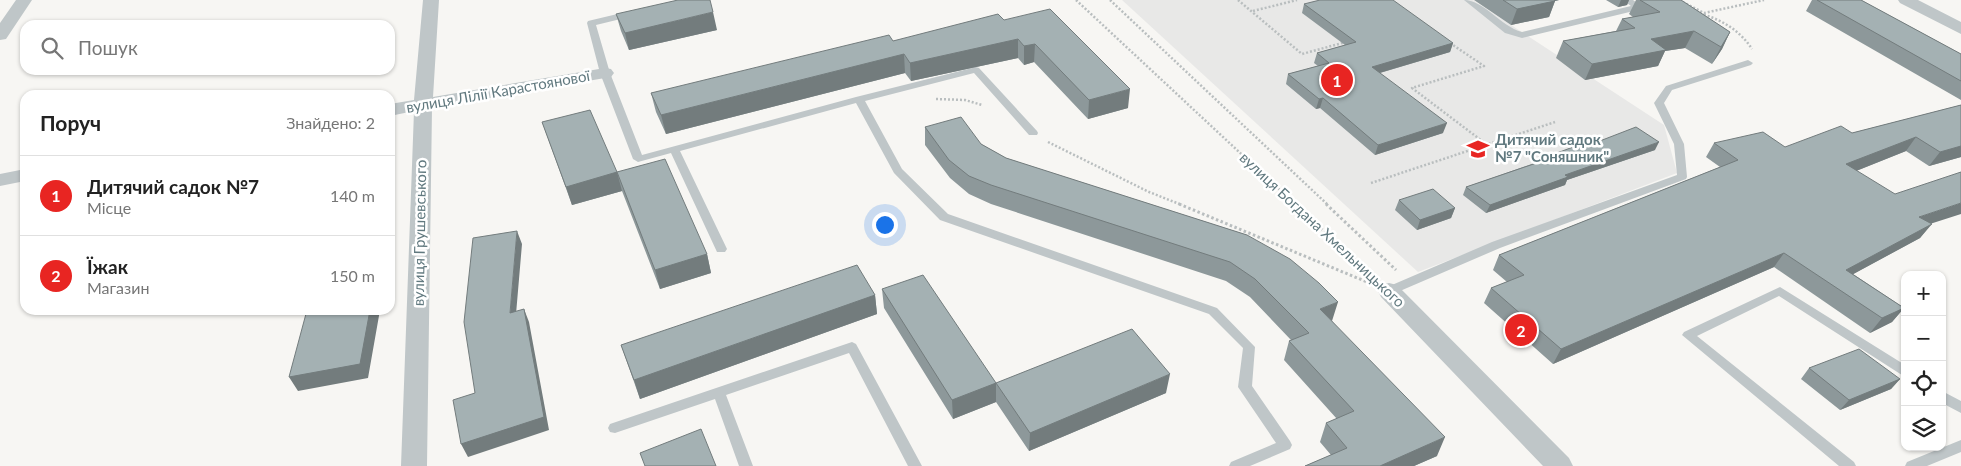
<!DOCTYPE html>
<html lang="uk">
<meta charset="utf-8">
<style>
body{margin:0;font-family:Lato,sans-serif;background:#f6f6f6;color:#222}
.controls{position:absolute;right:15px;bottom:15px;display:grid;overflow:hidden;border-radius:10px;box-shadow:0 1px 4px #0004}
.controls button{width:45px;height:45px;display:grid;place-items:center;padding:0;border:0;border-bottom:1px solid #e0e0e0;background:#fff;color:#222;font:25px sans-serif}
.you{position:absolute;left:884px;top:224px;width:18px;height:18px;margin:-12px;border:4px solid #fff;border-radius:50%;background:#1a73e8;box-shadow:0 0 0 8px #1a73e833}
.badge{display:grid;place-items:center;width:32px;height:32px;border-radius:50%;background:#e82522;color:#fff;font-size:16px;font-weight:700}
.pin{position:absolute;translate:-50% -50%;border:2px solid #fff;box-shadow:0 1px 5px #0006}
.list{margin:0;padding:0;list-style:none}
h2{display:flex;justify-content:space-between;align-items:center;height:65px;margin:0;padding:0 20px;font-size:21px}
h2 small{font-size:16px;font-weight:400;color:#767676}
.list li{display:grid;grid-template-columns:32px 1fr auto;gap:15px;align-items:center;box-sizing:border-box;height:80px;padding:0 20px;border-top:1px solid #e0e0e0}
.list b{display:block;font-size:19px;white-space:nowrap}
.list p{margin:0;font-size:16px;white-space:nowrap;color:#767676}
.list em{font-size:16px;font-style:normal;color:#767676}
.icon{flex:none;width:28px;height:28px;fill:none;stroke:currentColor;stroke-width:2;stroke-linecap:round;stroke-linejoin:round}
.map{position:relative;flex:none;width:1961px;height:466px;overflow:hidden}
.search{position:absolute;background:#fff;box-shadow:0 1px 4px #0004;left:20px;top:20px;width:375px;height:55px;display:flex;align-items:center;gap:12px;box-sizing:border-box;padding:0 18px;border-radius:15px;color:#767676;font-size:19px}
.panel{position:absolute;background:#fff;box-shadow:0 1px 4px #0004;left:20px;top:90px;width:375px;height:225px;border-radius:15px}
.map>svg:first-child{display:block}
</style>
<div class="map">
<svg width="1961" height="466" viewBox="0 0 1961 466">
<rect width="100%" height="100%" fill="#f7f6f3"/>
<path fill="#e8e8e7" d="M1122,0h351l191,125 13,48 -259,99z"/>
<g fill="none" stroke-linecap="round" stroke-linejoin="round">
<path stroke="#b9bebf" stroke-width="2.5" stroke-dasharray="2 2" stroke-linecap="butt" d="M1076,0l220,205
M1110,0l218,205
M1238,0l64,54 44,-12
M1679,0l25,13 60,-13
M1253,11l44,-11
M1696,13c22,4 44,17 56,36
M1450,43l34,23 -72,22 74,56
M936,99l29,1 17,5
M1048,142l101,50 33,13
M1371,183l184,-61"/>
<path stroke="#b9bebf" stroke-width="3" stroke-dasharray="2.5 2.5" stroke-linecap="butt" d="M1179,204l188,78
M1295,204l78,73
M1326,204l70,66"/>
<path fill="#bfc6c8" fill-rule="evenodd" d="M1464,0c20,0 36,26 58,32l109,-26 -8,-6h10l10,7 -1,2 -120,29 -17,-5z
M630,11l3,1v4l-37,9 14,48 32,82 214,-58 120,-30 3,1 58,63 1,2 -1,2h-8l-55,-62 -109,28 37,68 46,45 269,94 38,39 -3,39 38,55 2,4 -2,4 -40,17h-21l2,-4 45,-19 -38,-56 5,-39 -34,-34 -269,-94 -46,-47 -38,-70 -176,48 47,98 -2,3h-8l-46,-99 -33,9 -5,-3 -33,-86 -13,-50 1,-2z
M1748,60l5,3 -2,2 -79,25 -8,13 20,41 3,33 -1,2 -186,69 -107,46h-8l-2,-3 2,-3 107,-46 185,-67 -3,-31 -20,-41 12,-17z
M1780,287l125,78v12l-126,-81 -82,40 157,126 2,4h-17l-157,-131 2,-3z
M852,342l4,2 66,122h-14l-59,-113 -123,42 27,71h-14l-24,-67 -100,34 -5,-1 -2,-4 2,-4z
M1942,391l19,10v12l-19,-10z
M1961,440v12l-34,14h-22l2,-4z"/>
<path fill="#bfc6c8" fill-rule="evenodd" d="M16,0h16l-26,39 -6,1v-17z
M423,0h16l-6,97 172,-29 6,1 3,4 -3,4 -6,1 -173,30 -5,358h-26l13,-355 -24,5v-12l24,-4z
M1898,0h20l43,22v12l-61,-31z
M25,169v12l-25,5v-12z
M1389,283l8,2 172,173 4,8h-30l-162,-169 -3,-6 3,-6z"/>
</g>
<path fill="#8d989a" d="M1474,0h85l-4,1 -6,16 -38,8z
M1606,0h23l-2,5 -9,2z
M1636,0h45l49,32 -8,17 -10,15 -27,-16 -20,3 -7,15 -73,14 -29,-22 7,-17 53,-10 6,-12 11,-2 -4,-3z
M1812,0h49l100,54v46l-155,-89z
M1304,4l149,39 -3,9 -70,21 63,60 -68,22 -55,-47 -4,1 -30,-25 2,-10 30,-8 -4,-3 3,-10 28,-8 -43,-32z
M616,14l101,16 -88,20 -8,-19z
M1004,20l124,88 -40,11 -54,-57 -10,3 -6,-7 -107,23 -6,-8 -239,61 -10,-22 -5,-19 242,-52z
M1961,105v52l-32,9 -23,-15 -50,20 75,53 -11,14 -67,36 51,34 -12,14 -22,11 -96,-66 -221,97 -69,-61 7,-15 16,-6 -14,-12 6,-15 221,-88 -14,-10 8,-14 71,4 67,-14z
M542,122l75,50 90,82 4,19 -51,16 -38,-98 -50,14z
M925,127l56,17 25,14 241,77 85,86 105,135 -23,10h-109l26,-11 -11,-13 6,-19 11,-4 -53,-59 5,-19 2,-1 -41,-43 -24,-16 -235,-77 -22,-10 -19,-16 -25,-33z
M1592,144l63,6 -88,30 -2,5 -79,28 -23,-18 3,-8 89,-31 2,-3z
M1399,200l56,8 -4,10 -34,12 -22,-20z
M882,289l114,94 170,10 -137,58 -33,-49 -43,17 -69,-111z
M875,295l2,19 -237,85 -19,-54z
M1809,368l91,11 -9,10 -51,21 -39,-31z"/>
<path fill="#737c7d" d="M1535,0h24l-4,1 -6,16 -38,8 6,-16z
M1621,0h8l-2,5 -9,2z
M713,12l4,18 -88,20 -4,-17z
M1694,31l-9,17 -20,3 -7,15 -73,14 7,-16 59,-25z
M1730,32l-8,17 -10,15 9,-17z
M1018,39v19l-107,23 -1,-18z
M1453,43l-3,9 -81,24 3,-9z
M1035,44l-1,18 -10,3v-19z
M904,54l1,19 -239,61 -5,-19z
M1130,89l-2,19 -40,11 1,-19z
M1323,98l-3,10 -4,1 3,-10z
M1447,123l-4,10 -68,22 3,-10z
M1916,137l-10,14 -70,28 10,-15z
M1659,142l-4,8 -88,30 -2,5 -79,28 4,-8 75,-30z
M1961,146v11l-32,9 11,-14z
M617,172l5,19 -50,14 -6,-18z
M1961,203v11l-53,17 11,-14z
M1455,208l-4,10 -34,12 3,-10z
M1932,224l-12,14 -85,46 11,-14z
M517,231l5,13 -7,82 -5,-13z
M1784,253l-10,14 -221,97 8,-15z
M707,254l4,19 -51,16 -5,-19z
M875,295l2,19 -237,85 -6,-19z
M1338,302l-6,19 -12,-12z
M1904,308l-12,14 -22,11 12,-15z
M524,309l5,13 20,108 -81,27 -7,-13z
M370,310h10l-12,68 -70,13 -9,-14z
M1170,374l-4,19 -137,58 1,-18z
M1900,379l-9,10 -51,21 9,-10z
M996,383v19l-43,17 -1,-19z
M1445,437l-8,19 -23,10h-34z"/>
<path fill="#a4b1b3" stroke="#737c7d" d="M678,0h32l3,12 -88,21 -9,-19z
M1320,0h73l60,43 -81,24 75,56 -69,22 -55,-47 -4,1 -31,-25 41,-11 -12,-10 39,-11 -52,-38z
M1503,0h51l1,1 -38,8z
M1640,0h41l49,32 -9,15 -27,-16 -43,8 15,11 -74,14 -29,-23 72,-13 -13,-9 38,-7z
M1817,0h44l100,54v27z
M1050,9l80,80 -41,11 -54,-56 -11,2 -6,-7 -108,24 -6,-9 -243,61 -10,-22 238,-58 4,6 105,-27 6,6z
M1961,105v41l-21,6 -24,-15 -70,27 49,30 66,-22v31l-42,14 13,7 -86,46 58,38 -22,10 -98,-65 -223,96 -70,-61 33,-13 -25,-20 239,-95 -24,-17 49,-11 22,15 56,-21 11,7z
M590,110l27,62 -51,15 -24,-65z
M961,117l20,27 25,14 241,77 43,24 29,24 19,19 -18,7 125,128 -65,29h-75l42,-18 -21,-25 28,-12 -65,-70 20,-8 -54,-54 -25,-17 -239,-77 -22,-9 -20,-16 -24,-33z
M1636,127l23,15 -94,33 3,2 -78,28 -24,-18 94,-32 -3,-2 32,-12 3,3z
M665,159l42,95 -52,16 -38,-98z
M1433,189l22,19 -35,12 -21,-20z
M517,231l-7,82 14,-4 20,108 -83,27 -8,-44 22,-7 -11,-71 9,-84z
M857,265l18,30 -241,85 -13,-35z
M923,275l73,108 -44,17 -70,-111z
M307,310h63l-10,54 -71,13z
M1132,329l38,45 -140,59 -34,-50z
M1859,349l41,30 -51,21 -40,-32z
M701,429l15,37h-71l-5,-13z"/>
<defs>
<g id="school-bare" transform="scale(1.725)"><path d="M0-5L7-2L0 1L-7-2ZM-4 1L0 2.5L4 1V4Q0 6-4 4Z" fill="#e82522" stroke="#fff" stroke-width="2.5" paint-order="stroke"/></g>
</defs>
<g fill-rule="evenodd">
<use href="#school-bare" x="1478" y="149"/>
</g>
<g text-anchor="middle" stroke-width="5" stroke-linejoin="round" paint-order="stroke">
<g font-size="15" fill="#61797f" stroke="#fff">
<text transform="translate(498 92) rotate(-10)" y="5">вулиця Лілії Карастоянової</text>
<text transform="translate(1322 230) rotate(43)" y="5">вулиця Богдана Хмельницького</text>
<text transform="translate(420 233) rotate(-89)" y="5">вулиця Грушевського</text>
</g>
<g font-size="15" font-weight="bold" fill="#61797f" stroke="#fff" text-anchor="start">
<text x="1495" y="145">Дитячий садок<tspan x="1495" dy="17">№7 "Соняшник"</tspan></text>
</g>
</g>
</svg>
<div class="controls">
<button>+</button>
<button>−</button>
<button><svg class="icon" aria-label="locate" viewBox="0 0 24 24"><circle cx="12" cy="12" r="6"/><path d="M12 2v4M12 18v4M2 12h4M18 12h4"/></svg></button>
<button><svg class="icon" aria-label="layers" viewBox="0 0 24 24"><path d="M12 4l9 5-9 5-9-5zM3 14l9 5 9-5"/></svg></button>
</div>
<div class="you"></div>
<div class="pin badge" style="left:1337px;top:80px">1</div>
<div class="pin badge" style="left:1521px;top:330px">2</div>
<div class="search"><svg class="icon" aria-label="search" viewBox="0 0 24 24"><circle cx="10" cy="10" r="6"/><path d="M15 15l6 6"/></svg>Пошук</div>
<section class="panel">
<h2>Поруч<small>Знайдено: 2</small></h2>
<ul class="list">
<li><span class="badge">1</span><div><b>Дитячий садок №7</b><p>Місце</p></div><em>140 m</em></li>
<li><span class="badge">2</span><div><b>Їжак</b><p>Магазин</p></div><em>150 m</em></li>
</ul>
</section>
</div>
